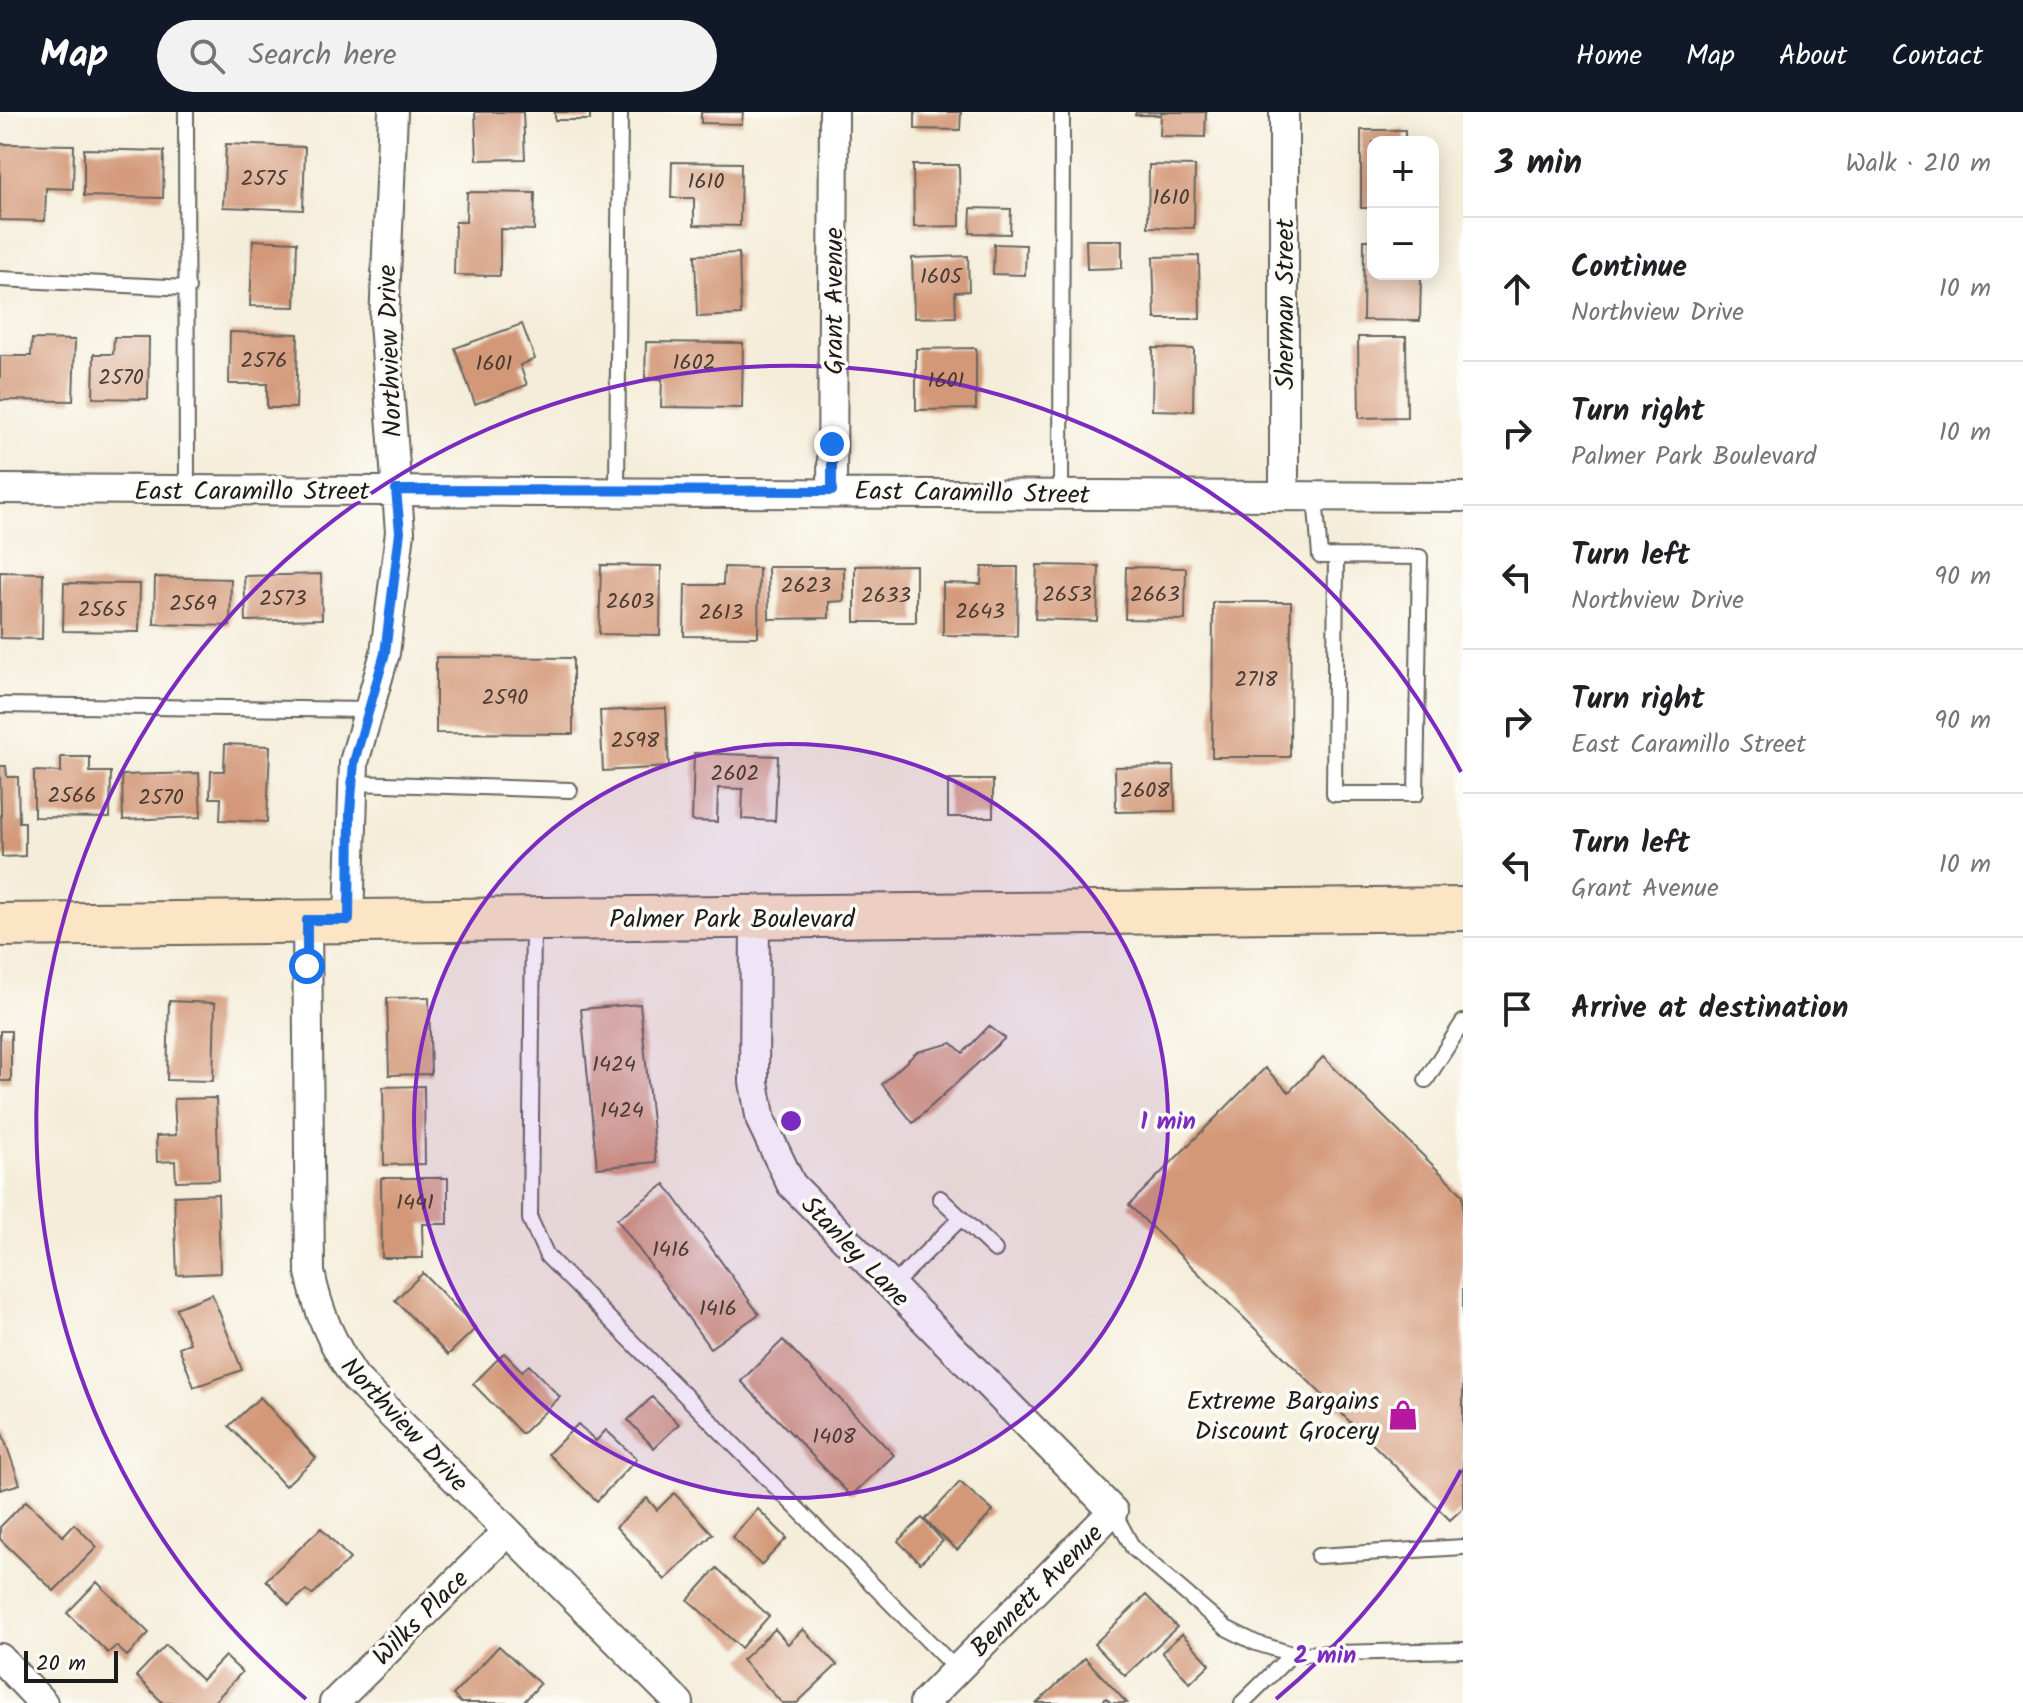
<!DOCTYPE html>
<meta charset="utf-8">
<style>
body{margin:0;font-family:Kalam,sans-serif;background:#f2f2f2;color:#202124}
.controls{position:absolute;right:24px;top:24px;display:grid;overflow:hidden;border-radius:16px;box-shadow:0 4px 20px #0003}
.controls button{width:72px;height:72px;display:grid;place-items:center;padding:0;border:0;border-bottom:2px solid #e0e0e0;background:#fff;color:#202124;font:40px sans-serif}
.scale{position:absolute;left:24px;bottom:20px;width:94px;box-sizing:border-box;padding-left:8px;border:4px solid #1c1c1c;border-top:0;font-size:22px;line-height:28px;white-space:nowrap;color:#1c1c1c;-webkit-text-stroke:6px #fdfcf7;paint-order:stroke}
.stop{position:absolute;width:24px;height:24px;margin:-18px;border:6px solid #1a73e8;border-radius:50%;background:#fff}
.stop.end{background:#1a73e8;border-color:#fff;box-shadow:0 2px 8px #0008}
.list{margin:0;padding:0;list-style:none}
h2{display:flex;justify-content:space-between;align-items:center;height:104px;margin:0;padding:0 32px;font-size:34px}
h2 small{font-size:26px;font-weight:400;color:#757577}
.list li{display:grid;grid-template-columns:52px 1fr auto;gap:24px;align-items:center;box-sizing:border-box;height:144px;padding:0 32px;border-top:2px solid #e0e0e0}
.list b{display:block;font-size:30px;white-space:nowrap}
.list p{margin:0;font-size:26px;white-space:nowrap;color:#757577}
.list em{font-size:26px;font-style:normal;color:#757577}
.icon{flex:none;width:44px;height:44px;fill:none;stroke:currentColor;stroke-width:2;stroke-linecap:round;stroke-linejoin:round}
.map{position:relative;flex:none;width:1463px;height:1591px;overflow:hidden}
header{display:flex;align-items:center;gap:48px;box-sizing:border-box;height:112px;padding:0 40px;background:#111827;color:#fff}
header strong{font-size:38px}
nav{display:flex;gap:44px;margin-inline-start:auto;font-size:28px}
.search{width:560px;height:72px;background:#f2f2f2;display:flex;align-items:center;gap:20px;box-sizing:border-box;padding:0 28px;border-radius:44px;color:#757577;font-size:30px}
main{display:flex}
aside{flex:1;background:#fff}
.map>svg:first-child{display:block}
</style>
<header>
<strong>Map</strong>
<div class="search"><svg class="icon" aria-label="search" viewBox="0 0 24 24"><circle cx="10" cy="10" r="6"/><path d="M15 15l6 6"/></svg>Search here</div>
<nav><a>Home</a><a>Map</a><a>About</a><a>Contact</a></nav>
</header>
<main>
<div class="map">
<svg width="1463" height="1591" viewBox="0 0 1463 1591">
<rect width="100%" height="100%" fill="#fdfcf7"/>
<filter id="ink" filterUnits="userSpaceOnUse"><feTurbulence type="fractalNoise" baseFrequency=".0125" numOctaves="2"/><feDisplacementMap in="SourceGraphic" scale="16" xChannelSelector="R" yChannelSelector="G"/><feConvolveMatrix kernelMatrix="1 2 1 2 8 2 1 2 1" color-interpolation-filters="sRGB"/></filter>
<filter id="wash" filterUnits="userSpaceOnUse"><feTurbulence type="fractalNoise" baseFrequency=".006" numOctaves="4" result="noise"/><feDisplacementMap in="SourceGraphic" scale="32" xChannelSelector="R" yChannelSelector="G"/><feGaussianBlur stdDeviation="1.8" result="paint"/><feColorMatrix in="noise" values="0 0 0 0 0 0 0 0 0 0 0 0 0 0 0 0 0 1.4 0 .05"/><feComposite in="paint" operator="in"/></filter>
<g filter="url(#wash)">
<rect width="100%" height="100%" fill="#f4edd9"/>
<g id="blocks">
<path fill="#d39878" d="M475,0h48l2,47 -48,1z
M555,0h35v8h-35z
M701,0h42l-1,12 -41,-1z
M915,0h46l-1,18 -45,-1z
M1136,0h70l-1,25 -45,-1 1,-21h-26z
M1361,18h44v12h-32v66h-12z
M0,32l74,1 -1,44 -27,-1 -1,33 -45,-1z
M226,32l79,3 -2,63 -80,-3z
M84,37l80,2 -1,47 -79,-2z
M672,50l69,1 -1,63 -46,-1v-27h-23z
M913,53h46l1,61 -46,1z
M1149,53l46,1 -1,62 -46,-1z
M467,80l68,1 -1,37 -34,-1v47l-46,-1 1,-53h11z
M971,96l40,1 -1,25 -40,-1z
M253,128l44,2 -2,65 -45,-1z
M1086,128h36v28l-35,1z
M1364,128h9v34h48l-1,47 -57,-1z
M994,132l32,1 -1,30 -32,-1z
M739,141l2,62 -44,2 -2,-62z
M968,144l1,35 -14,1 1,25 -42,1 -2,-60z
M1199,144l1,63h-45l-2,-62z
M522,212l13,35 -15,6 7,20 -52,19 -20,-56z
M230,220l68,2 -2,74h-29v-24h-38z
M114,225h35l-1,62 -55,-1 1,-44h19z
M1358,225h48l1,80 -48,1z
M32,227l43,1 -2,61 -73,-1v-44h31z
M646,230l97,1 -1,65 -81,-1 1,-28 -17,-1z
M976,236v61l-60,1v-61z
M1153,236l41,1 -1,62 -41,-1z
M601,453l60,1 -1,69 -61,-1z
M916,453v57h-61v-56z
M1037,453l62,1 -2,55 -62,-2z
M724,455l35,1 -1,69 -74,-1 1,-51h38z
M768,455h76v34l-15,1v16l-60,1z
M982,455h36l-1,69 -74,-1v-52l38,1z
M1126,455l60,1 -1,52 -60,-1z
M0,460l43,1 -1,66 -42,-1z
M321,462l1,45 -76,2 -2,-45z
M155,465l76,2 -1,47 -76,-2z
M64,471l76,1 -1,48 -76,-1z
M1213,490h78l-1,155h-78z
M436,545l137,1v76l-137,-1z
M666,596l3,59 -66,4 -3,-60z
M225,632l45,2 -3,76 -47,-2 1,-22h-11l1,-27h13z
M694,641l84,3 -3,65 -33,-2 1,-30 -25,-1 -1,34 -25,-1z
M61,645h29v15h21l-1,46 -76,-1v-46l27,1z
M0,654h6l1,11h11l1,45h6v34l-23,1z
M1174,654l1,45 -59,1 -1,-45z
M199,661l2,44 -78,3 -1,-45z
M948,668h45v37h-45z
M429,885l2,77 -42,1 -2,-77z
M169,889l46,2 -2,78 -46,-1z
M640,892l16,158 -59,6 -16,-159z
M989,914l16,12 -92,85 -31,-39 35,-32 35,-9 11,10z
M0,919h11v50h-11z
M1323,945l140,138v313l-13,12 -321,-315 136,-137 24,24z
M424,974l1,78 -41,1 -1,-78z
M216,986l3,82 -43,1 -1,-20 -18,1 -1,-26 20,-1 -2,-36z
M381,1066h67v46h-26l1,34h-41z
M665,1072l94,130 -49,34 -93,-129z
M218,1082l2,79 -43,2 -3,-79z
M423,1161l53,55 -28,27 -53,-55z
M212,1182l30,76 -48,17 -15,-40 11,-4 -14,-35z
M783,1228l111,115 -43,41 -110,-115z
M504,1241l18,18 7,-6 31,32 -38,37 -49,-50z
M260,1285l56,61 -31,28 -56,-60z
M652,1285l27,27 -25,24 -26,-28z
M578,1312l18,17 10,-11 31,29 -40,42 -49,-47z
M0,1315l20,57 -20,6z
M960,1370l33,29 -36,39 -32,-30z
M674,1381l39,41 -48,46 -49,-53 31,-29 10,12z
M26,1389l37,35 11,-12 23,23 -43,44 -54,-52v-12z
M758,1397l29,29 -26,27 -29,-28z
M922,1406l21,23 -23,22 -22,-22z
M321,1416l29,31 -38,36 -6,-5 -17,15 -23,-25z
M717,1456l52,48 -28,32 -53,-48z
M97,1470l52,51 -22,23 -11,-10 -8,7 -41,-40z
M1146,1483l31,32 -52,49 -31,-32z
M775,1517l13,15 15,-15 34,36 -40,38h-15l-40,-43z
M1182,1522l28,30 -20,19 -28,-31z
M166,1533l36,35 23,-24 17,16 -29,31h-50l-27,-27z
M499,1534l41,38 -17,19h-62l-8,-8z
M1085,1546l42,45h-16l-5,-5 -5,5h-64z"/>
</g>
</g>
<g filter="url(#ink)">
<use href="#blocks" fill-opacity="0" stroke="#68655e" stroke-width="2"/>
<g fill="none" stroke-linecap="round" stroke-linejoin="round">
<g stroke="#68655e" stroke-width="18">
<path id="service" d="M186,0l1,378
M0,167l188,9
M617,378l3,-378
M1061,382l1,-382
M1315,384l5,60 100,1 -4,237h-82l2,-238
M0,593l369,5
M353,671l217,7
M533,812l-3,295 17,37 410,414
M1426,968l37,-58
M940,1086l55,52
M891,1175l70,-69
M1113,1399l20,37 93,80 30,15 36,11 171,-4
M1318,1444l145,-9
M1242,1591l50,-49"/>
</g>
<g stroke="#68655e" stroke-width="32">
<path id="minor" d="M0,377l1463,8
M832,379l2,-379
M1284,384v-384
M755,806l-1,164 7,39 30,63 322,327 -189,192
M307,808l3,352c8,41 22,71 45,106l324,325
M349,808l5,-158 31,-109 15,-121 -16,-209 9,-211
M0,1546l43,45
M334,1591l173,-171"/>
</g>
<g stroke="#68655e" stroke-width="46">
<path id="secondary" d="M0,813l1463,-16"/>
</g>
<use href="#service" stroke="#fff" stroke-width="14"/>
<use href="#minor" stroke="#fff" stroke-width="28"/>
<use href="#secondary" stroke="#fce5c4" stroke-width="42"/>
</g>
</g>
<g fill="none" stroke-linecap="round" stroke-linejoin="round" filter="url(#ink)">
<path stroke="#1a73e8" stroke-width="10" d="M307,854v-46h42l1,-108 4,-50 31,-109 15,-121 -4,-42 436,1v-47"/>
</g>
<circle cx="791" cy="1009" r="377" fill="#7b2cbf" fill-opacity=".12"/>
<g fill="none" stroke="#7b2cbf" stroke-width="4">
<circle cx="791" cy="1009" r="377"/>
<path d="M1461 1358A755 755 0 0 1 1276 1587M306 1587A755 755 0 1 1 1461 660"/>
</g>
<defs>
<g id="shop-bare" transform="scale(2.4)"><path d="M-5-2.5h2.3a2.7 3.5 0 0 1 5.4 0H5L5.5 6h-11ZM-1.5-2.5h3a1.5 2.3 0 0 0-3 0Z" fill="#b5179e" stroke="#fdfcf7" stroke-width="2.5" paint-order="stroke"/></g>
</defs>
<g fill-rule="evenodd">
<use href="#shop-bare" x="1403" y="1303"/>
</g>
<g text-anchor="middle" stroke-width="7" stroke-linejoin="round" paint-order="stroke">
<g font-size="22" fill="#4a3b33">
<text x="264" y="73">2575</text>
<text x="706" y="76">1610</text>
<text x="1171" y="92">1610</text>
<text x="941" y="171">1605</text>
<text x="264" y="255">2576</text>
<text x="694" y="257">1602</text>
<text x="494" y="258">1601</text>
<text x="121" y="272">2570</text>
<text x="946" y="275">1601</text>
<text x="806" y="480">2623</text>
<text x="1067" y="489">2653</text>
<text x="1155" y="489">2663</text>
<text x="886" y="490">2633</text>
<text x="283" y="493">2573</text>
<text x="630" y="496">2603</text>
<text x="193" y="498">2569</text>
<text x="102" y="504">2565</text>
<text x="980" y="506">2643</text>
<text x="721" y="507">2613</text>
<text x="1256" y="574">2718</text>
<text x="505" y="592">2590</text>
<text x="635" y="635">2598</text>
<text x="735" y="668">2602</text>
<text x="1145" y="685">2608</text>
<text x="72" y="690">2566</text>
<text x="161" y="692">2570</text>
<text x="614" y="959">1424</text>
<text x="622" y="1005">1424</text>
<text x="415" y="1097">1441</text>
<text x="671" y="1144">1416</text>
<text x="718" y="1203">1416</text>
<text x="834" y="1331">1408</text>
</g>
<g font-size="26" fill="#1c1c1c" stroke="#fdfcf7">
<text transform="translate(833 189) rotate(-90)" y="9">Grant Avenue</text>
<text transform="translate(1284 192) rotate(-90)" y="9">Sherman Street</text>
<text transform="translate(389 239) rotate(-92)" y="9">Northview Drive</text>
<text x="252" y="387">East Caramillo Street</text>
<text transform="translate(972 380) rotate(1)" y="9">East Caramillo Street</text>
<text x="732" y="815">Palmer Park Boulevard</text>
<text transform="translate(856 1139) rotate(46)" y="9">Stanley Lane</text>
<text transform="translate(405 1312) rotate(47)" y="9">Northview Drive</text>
<text transform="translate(1036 1478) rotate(-45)" y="9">Bennett Avenue</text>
<text transform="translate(420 1505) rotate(-45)" y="9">Wilks Place</text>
</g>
<g font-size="26" fill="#1c1c1c" stroke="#fdfcf7" text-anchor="end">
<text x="1379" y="1297">Extreme Bargains<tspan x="1379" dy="30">Discount Grocery</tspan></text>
</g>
</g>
<circle cx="791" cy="1009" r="12" fill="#7b2cbf" stroke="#fdfcf7" stroke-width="4"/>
<g font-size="24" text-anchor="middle" font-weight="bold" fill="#7b2cbf" stroke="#fdfcf7" stroke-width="7" stroke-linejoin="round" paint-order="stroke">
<text x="1168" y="1017">1 min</text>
<text x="1325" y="1551">2 min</text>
</g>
</svg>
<div class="controls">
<button>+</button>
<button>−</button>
</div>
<div class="scale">20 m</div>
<div class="stop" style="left:307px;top:854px"></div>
<div class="stop end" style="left:832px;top:332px"></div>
</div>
<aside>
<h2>3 min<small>Walk · 210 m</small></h2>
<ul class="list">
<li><svg class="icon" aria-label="ahead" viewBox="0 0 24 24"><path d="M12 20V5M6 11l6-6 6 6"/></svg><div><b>Continue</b><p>Northview Drive</p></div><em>10 m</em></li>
<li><svg class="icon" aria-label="right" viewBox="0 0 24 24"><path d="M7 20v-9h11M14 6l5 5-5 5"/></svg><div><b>Turn right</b><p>Palmer Park Boulevard</p></div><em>10 m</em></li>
<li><svg class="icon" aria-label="left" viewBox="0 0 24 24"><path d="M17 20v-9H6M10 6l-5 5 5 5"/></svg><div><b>Turn left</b><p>Northview Drive</p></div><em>90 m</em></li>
<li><svg class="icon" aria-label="right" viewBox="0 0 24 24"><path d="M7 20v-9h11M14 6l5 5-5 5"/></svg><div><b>Turn right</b><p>East Caramillo Street</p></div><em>90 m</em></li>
<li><svg class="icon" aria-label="left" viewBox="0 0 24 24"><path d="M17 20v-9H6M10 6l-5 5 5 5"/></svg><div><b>Turn left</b><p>Grant Avenue</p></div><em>10 m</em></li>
<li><svg class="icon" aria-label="arrive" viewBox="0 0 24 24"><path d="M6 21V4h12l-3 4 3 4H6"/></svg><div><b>Arrive at destination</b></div></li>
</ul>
</aside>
</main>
